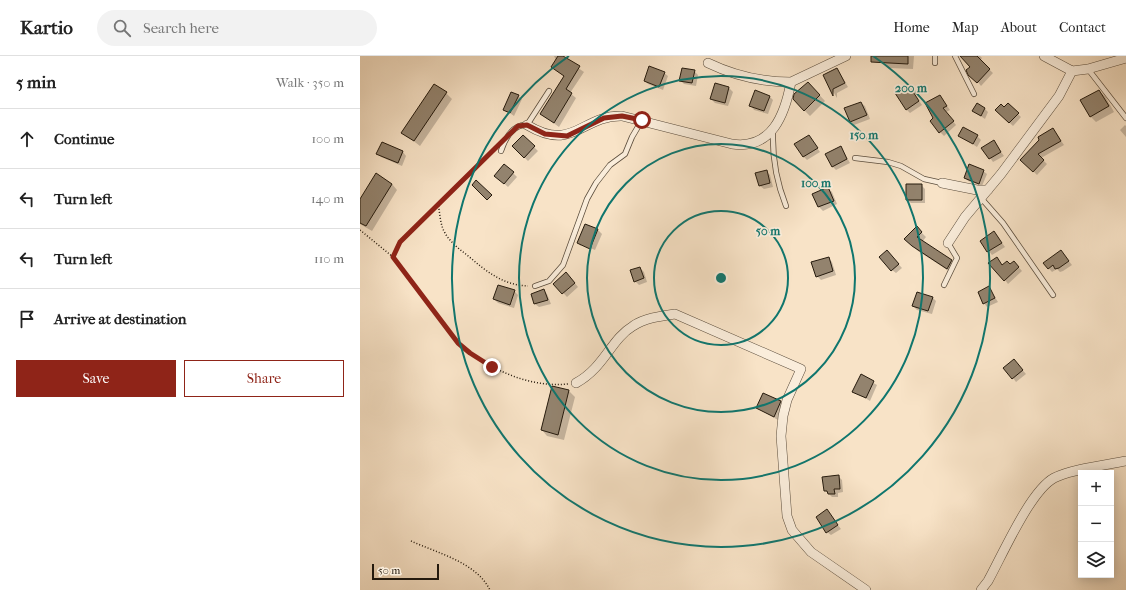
<!DOCTYPE html>
<meta charset="utf-8">
<style>
body{margin:0;font-family:"IM FELL French Canon",serif;background:#f2f2f2;color:#222}
.controls{position:absolute;right:12px;bottom:12px;display:grid;overflow:hidden;border-radius:0px;box-shadow:0 2px 10px #0003}
.controls button{width:36px;height:36px;display:grid;place-items:center;padding:0;border:0;border-bottom:1px solid #e0e0e0;background:#fff;color:#222;font:20px sans-serif}
.scale{position:absolute;left:12px;bottom:10px;width:67px;box-sizing:border-box;padding-left:4px;border:2px solid #251a0d;border-top:0;font-size:11px;line-height:14px;white-space:nowrap;color:#251a0d;-webkit-text-stroke:3px #faeddb;paint-order:stroke}
.stop{position:absolute;width:12px;height:12px;margin:-9px;border:3px solid #8f2418;border-radius:50%;background:#fff}
.stop.end{background:#8f2418;border-color:#fff;box-shadow:0 1px 4px #0008}
.list{margin:0;padding:0;list-style:none}
h2{display:flex;justify-content:space-between;align-items:center;height:52px;margin:0;padding:0 16px;font-size:17px}
h2 small{font-size:13px;font-weight:400;color:#767676}
.list li{display:grid;grid-template-columns:26px 1fr auto;gap:12px;align-items:center;box-sizing:border-box;height:60px;padding:0 16px;border-top:1px solid #e0e0e0}
.list b{display:block;font-size:15px;white-space:nowrap}
.list em{font-size:13px;font-style:normal;color:#767676}
.actions{display:flex;gap:8px;padding:12px 16px}
.actions a{flex:1;padding:9px 0;border:1px solid #8f2418;border-radius:0px;text-align:center;font-size:14px;color:#8f2418}
.actions .main{background:#8f2418;color:#fff}
.icon{flex:none;width:22px;height:22px;fill:none;stroke:currentColor;stroke-width:2;stroke-linecap:round;stroke-linejoin:round}
.map{position:relative;flex:none;width:766px;height:534px;overflow:hidden}
header{display:flex;align-items:center;gap:24px;box-sizing:border-box;height:56px;padding:0 20px;background:#fff;border-bottom:1px solid #e0e0e0}
header strong{font-size:19px}
nav{display:flex;gap:22px;margin-inline-start:auto;font-size:14px}
.search{width:280px;height:36px;background:#f2f2f2;display:flex;align-items:center;gap:10px;box-sizing:border-box;padding:0 14px;border-radius:22px;color:#767676;font-size:15px}
main{display:flex}
aside{flex:1;background:#fff}
.map>svg:first-child{display:block}
</style>
<header>
<strong>Kartio</strong>
<div class="search"><svg class="icon" aria-label="search" viewBox="0 0 24 24"><circle cx="10" cy="10" r="6"/><path d="M15 15l6 6"/></svg>Search here</div>
<nav><a>Home</a><a>Map</a><a>About</a><a>Contact</a></nav>
</header>
<main>
<aside>
<h2>5 min<small>Walk · 350 m</small></h2>
<ul class="list">
<li><svg class="icon" aria-label="ahead" viewBox="0 0 24 24"><path d="M12 20V5M6 11l6-6 6 6"/></svg><div><b>Continue</b></div><em>100 m</em></li>
<li><svg class="icon" aria-label="left" viewBox="0 0 24 24"><path d="M17 20v-9H6M10 6l-5 5 5 5"/></svg><div><b>Turn left</b></div><em>140 m</em></li>
<li><svg class="icon" aria-label="left" viewBox="0 0 24 24"><path d="M17 20v-9H6M10 6l-5 5 5 5"/></svg><div><b>Turn left</b></div><em>110 m</em></li>
<li><svg class="icon" aria-label="arrive" viewBox="0 0 24 24"><path d="M6 21V4h12l-3 4 3 4H6"/></svg><div><b>Arrive at destination</b></div></li>
</ul>
<div class="actions"><a class="main">Save</a><a>Share</a></div>
</aside>
<div class="map">
<svg width="766" height="534" viewBox="0 0 766 534">
<rect width="100%" height="100%" fill="#f8e3c7"/>
<filter id="stains"><feTurbulence type="fractalNoise" baseFrequency=".005" numOctaves="4"/><feColorMatrix values="0 0 0 0 .2 0 0 0 0 .09 0 0 0 0 .02 0 0 0 .5 -.17"/></filter>
<radialGradient id="worn" r=".72"><stop offset=".6" stop-color="#630" stop-opacity="0"/><stop offset="1" stop-color="#630" stop-opacity=".3"/></radialGradient>
<path fill="#0003" d="M194,0h7l23,16 -14,21 6,5 -17,29 -18,-13 24,-37 -13,-10 4,-7z
M524,0h30l-1,13 -24,-1 -5,-6z
M601,0h19l2,2 -2,3 13,12 -12,13 -13,-16 3,-3z
M477,13l11,18 -11,6v5l-13,-22z
M334,15l4,4 -2,11 -12,-2 -4,-4z
M304,17l4,3 -5,14 -15,-6 -3,-3z
M355,28l14,4 4,4 -5,14 -13,-3 -4,-4z
M548,29l14,20 -12,8 -4,-4z
M454,33l11,12 -15,15 -6,-6z
M739,35l6,5 9,16 -18,10 -5,-5z
M86,37l6,6 -32,47 -17,-13z
M158,40l4,3 -8,17 -10,-7z
M409,40l4,4 -5,14 -14,-4 -3,-4z
M580,40l10,14 -4,2 10,13 -12,11 -4,-4 -6,-14z
M501,47l4,3 5,13 -16,6 -3,-3z
M648,48l13,13 -8,9 -17,-16 8,-2z
M625,53l3,3 -3,7 -12,-8z
M765,69l1,1v11l-6,-7z
M693,73l11,16 -23,13 6,6 -10,11 -15,-15z
M163,80l15,15 -10,10 -15,-15z
M449,80l11,16 -13,8 -4,-4z
M600,80h17l4,4 -4,7z
M633,85l11,15 -11,6 -10,-14z
M22,87l21,9 3,4 -4,10 -21,-9 -3,-3z
M481,91l9,16 -14,7 -4,-4z
M406,115l4,4 3,12 -9,2 -4,-3z
M623,115l4,3 -5,12 -14,-5 -3,-4z
M153,117l4,4 -9,10 -9,-8z
M32,128l5,6 -25,41 -12,-7v-23z
M561,129l4,4v14h-14l-4,-3z
M468,132l4,4 5,12 -14,7 -4,-4 -5,-13z
M225,169l13,5 4,4 -7,16 -14,-6v2l-3,-3z
M557,172l9,9 -4,5 34,24 -4,7 -34,-22 -12,-12z
M634,176l11,15 -13,8 -11,-14z
M530,199l12,13 -6,5 -4,-3z
M704,199l8,10 -9,6 -3,1 -3,-3 -5,3 -8,-9z
M468,202l4,4 4,13 -15,5 -4,-4z
M637,203l6,7h7l4,-4 8,9 -14,13 -3,-4z
M280,212l4,4 3,10 -8,3 -4,-4z
M210,221l8,10 -11,10 -12,-13z
M629,232l9,14 -11,5 -3,-4z
M154,235l4,4 -4,13 -16,-5 -4,-4z
M184,235l3,3 4,10 -12,3 -4,-3 -3,-10z
M573,242l3,3 -4,13 -15,-4 -4,-4z
M657,308l9,10 -10,8 -3,-4z
M501,320l16,9 -7,16 -16,-10z
M193,331l16,4 6,6 -11,43 -17,-4 -5,-6z
M420,346l4,3 -6,15 -21,-12z
M478,420l4,4 1,12 -5,1v4h-6l-7,-7z
M467,455l14,18 -10,6 -4,-3z"/>
<path fill="#93836e" stroke="#251a0d" d="M198,0h5l17,10 -14,23 6,4 -18,30 -14,-9 24,-38 -13,-9z
M511,0h37v8l-37,-2z
M600,0h17l13,13 -13,14 -9,-8 -2,-5 4,-3z
M289,10l16,6 -6,15 -15,-6z
M322,12l13,2 -3,13 -13,-2z
M477,12l8,15 -12,6v7l-10,-21z
M448,26l12,13 -16,16 -11,-12 1,-5z
M355,27l14,4 -4,16 -15,-4z
M74,28l13,8 -33,49 -13,-8z
M548,28l11,17 -13,9 -11,-17z
M395,34l15,6 -6,15 -15,-5z
M739,34l10,16 -19,11 -10,-17z
M151,36l8,3 -9,18 -7,-3z
M580,39l7,11 -4,2 11,13 -15,12 -9,-12 3,-3 -8,-15z
M501,46l6,13 -17,7 -6,-14z
M617,47l8,5 -4,8 -9,-5z
M648,47l11,10 -10,10 -14,-13 6,-6 3,3z
M603,71l15,8 -5,9 -15,-8z
M693,72l8,13 -23,13 6,6 -11,12 -13,-12 19,-20 -1,-3z
M163,79l12,11 -11,12 -12,-12z
M449,79l9,13 -15,9 -9,-13z
M634,84l7,12 -12,7 -8,-11z
M22,86l21,9 -5,12 -22,-9z
M481,90l6,13 -15,8 -7,-13z
M144,108l10,8 -10,12 -10,-8z
M609,108l15,6 -5,14 -15,-6z
M407,114l3,13 -11,3 -4,-13z
M16,117l16,11 -26,42 -6,-3v-24z
M116,124l16,15 -5,5 -15,-15z
M546,128h16v16h-16z
M468,131l6,14 -16,6 -6,-13z
M225,168l13,5 -8,20 -13,-6z
M557,170l5,6 -5,5 35,23 -5,9 -35,-23 -8,-7z
M634,175l8,12 -15,9 -7,-11z
M527,194l12,14 -8,7 -12,-14z
M701,194l8,11 -10,7 -4,1 -2,-4 -5,4 -5,-6z
M469,201l4,14 -17,6 -5,-15z
M637,201l5,8 5,-4 3,3 4,-3 5,6 -15,14 -16,-18z
M280,211l4,11 -10,4 -4,-12z
M206,216l9,11 -13,11 -9,-10z
M138,229l17,5 -5,15 -17,-6z
M629,230l6,12 -12,6 -5,-12z
M184,233l4,11 -14,4 -3,-10z
M557,236l16,5 -5,14 -16,-5z
M654,303l9,11 -11,9 -9,-11z
M501,318l13,7 -8,17 -14,-6z
M192,330l17,4 -11,45 -17,-5z
M403,337l18,8 -7,16 -18,-9z
M479,419l1,14h-6l1,5h-7l-1,-3h-3l-2,-14z
M467,453l11,16 -12,8 -10,-16z"/>
<g fill="none" stroke-linecap="round" stroke-linejoin="round">
<g stroke="#5a4c3c" stroke-width="6">
<path id="service" d="M575,0v7
M595,0l19,38
M728,13l38,49
M413,74c-1,27 3,51 13,76
M141,95c4,-12 12,-27 26,-26l22,-34
M495,102l33,4 13,4 23,13 18,4
M621,142l22,25 50,72
M584,229l13,-27 -9,-15
M175,230l14,-5 14,-16 24,-66 9,-16 14,-18 15,-11 7,-17 10,-17"/>
</g>
<g stroke="#5a4c3c" stroke-width="10">
<path id="minor" d="M684,0l28,15 16,-2 38,-11
M348,7c27,13 53,19 83,19
M167,69c47,28 54,-10 95,-9l110,28c40,6 53,-30 59,-62l55,-26
M582,127l35,7h11
M588,187l17,-26 36,-43 58,-78 13,-25
M216,327c28,-15 35,-44 57,-57 12,-8 28,-10 42,-12l126,55 -14,31 -4,16 -2,20 6,80 5,14 19,22 55,38
M621,534l7,-9c14,-25 42,-90 66,-103 17,-9 52,-13 72,-17"/>
</g>
<path stroke="#251a0d" stroke-width="1.5" stroke-dasharray="1 2" stroke-linecap="butt" d="M78,147c2,10 2,22 7,30 5,9 14,16 22,22 19,16 35,30 61,31
M0,174l33,27 64,86c31,25 70,45 111,41
M33,201l7,-15 6,-7 89,-87
M51,485c26,12 65,21 79,49"/>
<use href="#service" stroke="#faeddb" stroke-width="4.5"/>
<use href="#minor" stroke="#faeddb" stroke-width="9"/>
</g>
<g fill="none" stroke-linecap="round" stroke-linejoin="round">
<path stroke="#8f2418" stroke-width="5" d="M132,311l-22,-14 -12,-10 -65,-86 7,-15 118,-116 9,-1 18,9 22,2 37,-18 18,-2 20,4"/>
</g>
<g fill="none" stroke="#0f766e" stroke-width="2">
<circle cx="361" cy="222" r="67"/>
<circle cx="361" cy="222" r="134"/>
<circle cx="361" cy="222" r="202"/>
<path d="M513 0A269 269 0 1 1 209 0"/>
</g>
<circle cx="361" cy="222" r="6" fill="#0f766e" stroke="#faeddb" stroke-width="2"/>
<g font-size="12" text-anchor="middle" font-weight="bold" fill="#0f766e" stroke="#faeddb" stroke-width="3.5" stroke-linejoin="round" paint-order="stroke">
<text x="551" y="36">200 m</text>
<text x="504" y="83">150 m</text>
<text x="456" y="131">100 m</text>
<text x="408" y="179">50 m</text>
</g>
<rect width="100%" height="100%" filter="url(#stains)"/>
<rect width="100%" height="100%" fill="url(#worn)"/>
</svg>
<div class="controls">
<button>+</button>
<button>−</button>
<button><svg class="icon" aria-label="layers" viewBox="0 0 24 24"><path d="M12 4l9 5-9 5-9-5zM3 14l9 5 9-5"/></svg></button>
</div>
<div class="scale">50 m</div>
<div class="stop" style="left:282px;top:64px"></div>
<div class="stop end" style="left:132px;top:311px"></div>
</div>
</main>
